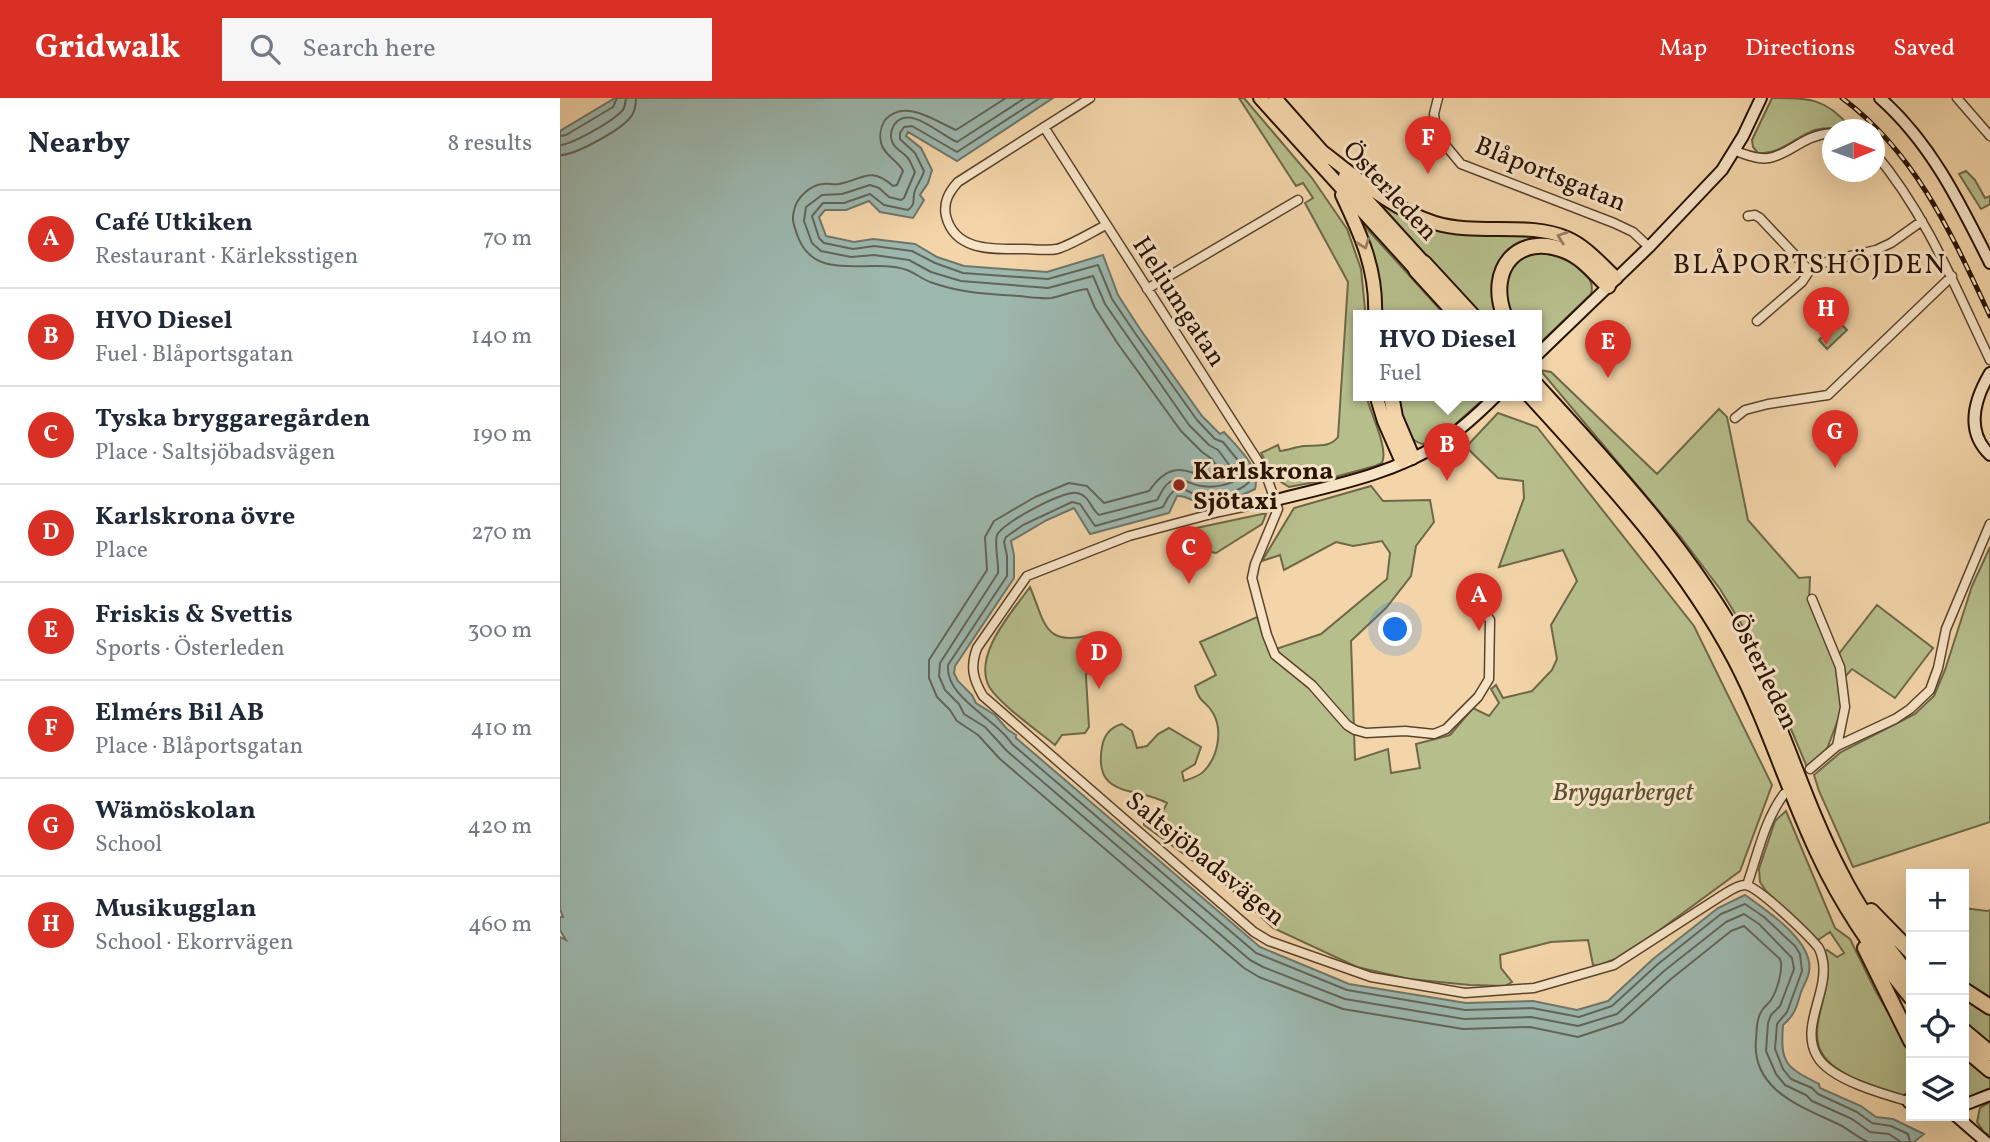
<!DOCTYPE html>
<meta charset="utf-8">
<style>
body{margin:0;font-family:Vollkorn,serif;background:#f6f6f7;color:#1f2937}
.controls{position:absolute;right:21px;bottom:21px;display:grid;overflow:hidden;border-radius:0px;box-shadow:0 7px 28px #0002}
.controls button{width:63px;height:63px;display:grid;place-items:center;padding:0;border:0;border-bottom:2px solid #e0e1e3;background:#fff;color:#1f2937;font:35px sans-serif}
.compass{position:absolute;left:1262px;top:21px;width:63px;height:63px;border-radius:50%;background:#fff;box-shadow:0 7px 28px #0002;rotate:89deg}
.you{position:absolute;left:836px;top:532px;width:24px;height:24px;margin:-18px;border:5px solid #fff;border-radius:50%;background:#1a73e8;box-shadow:0 0 0 10px #1a73e833}
.badge{display:grid;place-items:center;width:46px;height:46px;border-radius:50%;background:#d93025;color:#fff;font-size:23px;font-weight:700}
.pin{position:absolute;translate:-50% -58px;filter:drop-shadow(0 2px 4px #0008)}
.pin::after{content:'';position:absolute;top:37px;width:24px;height:21px;background:inherit;clip-path:polygon(0 0,100% 0,50% 100%)}
.popup{position:absolute;left:793px;top:212px;width:189px;height:91px;box-sizing:border-box;display:grid;place-content:center;border-radius:0px;background:#fff;filter:drop-shadow(0 2px 5px #0005);font-size:23px;white-space:nowrap;color:#747a83}
.popup b{font-size:26px;color:#1f2937}
.popup::after{content:'';position:absolute;left:50%;top:100%;margin-left:-14px;border:14px solid transparent;border-top-color:#fff}
.list{margin:0;padding:0;list-style:none}
h2{display:flex;justify-content:space-between;align-items:center;height:91px;margin:0;padding:0 28px;font-size:30px}
h2 small{font-size:23px;font-weight:400;color:#747a83}
.list li{display:grid;grid-template-columns:46px 1fr auto;gap:21px;align-items:center;box-sizing:border-box;height:98px;padding:0 28px;border-top:2px solid #e0e1e3}
.list b{display:block;font-size:26px;white-space:nowrap}
.list p{margin:0;font-size:23px;white-space:nowrap;color:#747a83}
.list em{font-size:23px;font-style:normal;color:#747a83}
.icon{flex:none;width:38px;height:38px;fill:none;stroke:currentColor;stroke-width:2;stroke-linecap:round;stroke-linejoin:round}
.map{position:relative;flex:none;width:1430px;height:1044px;overflow:hidden}
header{display:flex;align-items:center;gap:42px;box-sizing:border-box;height:98px;padding:0 35px;background:#d93025;color:#fff}
header strong{font-size:33px}
nav{display:flex;gap:38px;margin-inline-start:auto;font-size:24px}
.search{width:490px;height:63px;background:#f6f6f7;display:flex;align-items:center;gap:18px;box-sizing:border-box;padding:0 24px;border-radius:0px;color:#747a83;font-size:26px}
main{display:flex}
aside{flex:1;background:#fff}
.map>svg:first-child{display:block}
</style>
<header>
<strong>Gridwalk</strong>
<div class="search"><svg class="icon" aria-label="search" viewBox="0 0 24 24"><circle cx="10" cy="10" r="6"/><path d="M15 15l6 6"/></svg>Search here</div>
<nav><a>Map</a><a>Directions</a><a>Saved</a></nav>
</header>
<main>
<aside>
<h2>Nearby<small>8 results</small></h2>
<ul class="list">
<li><span class="badge">A</span><div><b>Café Utkiken</b><p>Restaurant · Kärleksstigen</p></div><em>70 m</em></li>
<li><span class="badge">B</span><div><b>HVO Diesel</b><p>Fuel · Blåportsgatan</p></div><em>140 m</em></li>
<li><span class="badge">C</span><div><b>Tyska bryggaregården</b><p>Place · Saltsjöbadsvägen</p></div><em>190 m</em></li>
<li><span class="badge">D</span><div><b>Karlskrona övre</b><p>Place</p></div><em>270 m</em></li>
<li><span class="badge">E</span><div><b>Friskis &amp; Svettis</b><p>Sports · Österleden</p></div><em>300 m</em></li>
<li><span class="badge">F</span><div><b>Elmérs Bil AB</b><p>Place · Blåportsgatan</p></div><em>410 m</em></li>
<li><span class="badge">G</span><div><b>Wämöskolan</b><p>School</p></div><em>420 m</em></li>
<li><span class="badge">H</span><div><b>Musikugglan</b><p>School · Ekorrvägen</p></div><em>460 m</em></li>
</ul>
</aside>
<div class="map">
<svg width="1430" height="1044" viewBox="0 0 1430 1044">
<rect width="100%" height="100%" fill="#f3d5a9"/>
<filter id="stains"><feTurbulence type="fractalNoise" baseFrequency=".00286" numOctaves="4"/><feColorMatrix values="0 0 0 0 .2 0 0 0 0 .09 0 0 0 0 .02 0 0 0 .5 -.17"/></filter>
<radialGradient id="worn" r=".72"><stop offset=".6" stop-color="#630" stop-opacity="0"/><stop offset="1" stop-color="#630" stop-opacity=".3"/></radialGradient>
<path fill="#b6be8c" stroke="#6e6848" stroke-width="2" d="M679,0h5l68,80 35,51 14,40 4,40 -1,6h-6v80h8c4,18 23,53 16,68l-7,3 -55,15 -31,6 -14,-9 -14,-25 17,-8 2,6c8,-1 16,-4 24,-5 12,-1 26,2 34,-9l10,-155 -43,-79 8,-5 -10,-15 -7,3z
M1212,0c37,0 54,0 78,29l-1,2c-12,-1 -22,-2 -34,1 -20,7 -35,25 -57,23l-5,-6 -1,-7z
M1406,73l9,9 10,18 5,-2v8l-9,5 -22,-35z
M813,99l27,15 157,26 30,23c-17,-5 -46,-17 -63,-17 -5,0 -10,3 -14,6 -20,15 -21,43 -14,65h-15z
M800,123l85,94h-65c-2,-36 -5,-61 -20,-94z
M979,154c19,3 59,18 52,42l-55,53v-32h-27c-5,-30 -9,-58 30,-63z
M1278,223l9,9 -20,19 -8,-9z
M980,272l11,2 106,102 62,-65 8,8 21,103 51,58 11,-1 -1,25 28,66 5,41 -15,40 -20,18 -49,-116 -38,-62 -40,-53z
M837,297h91l-38,34 -27,15c-19,-3 -22,-33 -26,-49z
M938,315l39,14 157,199 78,159 -32,86 -83,61 -42,27 -17,7 -5,-1 -5,-25 -37,2 -51,13 1,13 11,14 -7,4 -35,-1 -61,-6 -52,-12 -84,-39 -44,-41 -85,-62v-9l20,-7 3,-6c-31,-17 -74,-4 -65,-56 2,-12 9,-20 20,-23l10,7 5,17 10,-2 11,-12 11,-6 32,19 -6,17 -13,8 2,9c6,-2 16,-5 20,-10 14,-14 19,-41 9,-58 -7,-13 -13,-8 -18,-27l21,-11 -16,-33 57,-25 13,34 51,-17 66,-55 3,-26 -8,-12 -29,5 -17,-4 -52,28 -4,-15 -18,6 32,-53 77,-22 12,15 47,-1 4,22 -18,24 -5,30 -25,32 -35,33 4,119 33,-11 3,24 29,-5 -4,-24 34,-9 23,-27 16,8 10,-13 -8,-14 5,-4 7,13 29,-7 20,-21 5,-11 -6,-34 26,-44 -14,-31 -64,17 25,-69 -1,-17 -25,-3 -32,-31z
M702,416h4l-4,10 -46,29 -20,-4 -9,-19z
M1430,449v275l-137,45 -34,-76 -5,-16 27,-23 74,-38 19,-18 11,-26 27,-84z
M470,489c15,36 14,60 60,48l-4,42 3,50 -4,6 -23,2 -7,10c-17,-14 -54,-40 -65,-57 -19,-32 23,-77 40,-101z
M1317,507l56,43 -38,50 -43,-29 -8,9 -6,-23z
M1226,713l49,117 15,11 26,53 25,42 10,26v34l-2,2h-6c-25,-8 -80,-23 -85,-53 -3,-14 2,-30 5,-43 4,-18 8,-31 2,-49l2,-1 10,7 7,-4 -14,-21 -12,8 -52,-49 -6,-9 -1,-13 16,-48z
M1404,810l23,3 3,-1v87l-26,-16z
M1404,900l26,15v31l-26,-23z
M1404,960l26,21v9l-26,11z
M1430,1004v34l-6,-4 -7,-10 3,-14z"/>
<path fill="#9db8af" stroke="#6e766a" stroke-width="2" d="M55,0h438l-96,63 -49,-29 -2,4 15,12 11,22 -4,13 -8,12 4,5 -11,18 -33,-6 -11,-11 -23,9h-21l-6,7 7,19 28,6 19,-3 42,5 22,13 27,9 83,6 56,-17 15,40 22,34 62,87 18,18 4,-2c13,15 37,35 31,57 -17,9 -37,15 -56,13 -8,-1 -13,-7 -22,-6l-8,17 -79,21 -16,-26 -27,12 -36,21 3,14v23l-59,88 -1,7 4,8 14,14 4,8 19,12 12,14 9,6v3l244,209 89,37 117,19 67,-2 44,9 31,-9 45,-42 65,-51 27,-13c21,15 70,47 64,77 -1,6 -5,13 -8,20 -4,14 -6,23 -18,33 -3,39 3,42 36,59l1,4 41,18 15,11 17,2 31,15 -10,8h-1354v-205l6,3 -6,-10v-13h3l-3,-8v-778z"/>
<g fill="none" stroke-linecap="round" stroke-linejoin="round">
<path stroke="#626559" stroke-width="2" d="M446,0l-50,32c-21,-9 -51,-32 -71,-10 -5,8 -6,18 -3,26 5,11 16,15 21,25l-6,14 -4,1c-22,-20 -30,-7 -54,-2 -5,1 -11,-1 -16,0 -13,1 -27,14 -29,27 -3,9 1,17 4,26 18,47 72,20 109,33 8,3 15,9 23,12 30,11 58,12 89,14 10,1 22,3 32,2 12,-2 24,-8 36,-9l8,19 23,36 63,87 21,21 10,7 9,13c-21,18 -41,-26 -72,19l-45,12 -17,-17 -18,-3 -34,14 -41,24 -9,16 2,33 -58,90v18l8,19 13,13 7,11 21,14 22,24 244,209 15,9 84,32 120,20 67,-2 48,10 45,-15 48,-43 60,-48 13,-5 36,33c4,9 -3,32 -9,41 -3,5 -8,7 -10,12 -5,8 -4,18 -5,27 -5,52 47,68 84,86 10,5 18,13 28,17
M465,0l-68,44c-16,-6 -48,-39 -63,-17 -3,5 -4,11 -2,16 2,8 10,10 15,16 4,4 5,10 8,15l-11,26 -3,2 -12,-3 -10,-9 -9,-3 -28,9 -20,1 -16,12 -2,14 8,22 9,8 30,6 23,-2 35,5 22,12 30,9 87,7 45,-12 12,28 84,121 20,20 9,5 21,28c-8,7 -26,10 -37,8 -12,-1 -19,-10 -32,-4 -7,4 -9,12 -13,18l-58,15c-8,-6 -10,-20 -22,-22 -13,-3 -75,30 -80,42 -3,8 2,28 1,38l-58,90 -1,13 6,14 14,14 5,10 21,13 22,24 243,209 13,7 82,32 119,20 67,-2 47,9 39,-12 47,-43 62,-49 18,-8 15,10 33,34 2,11 -14,37 -9,9 -3,8 -2,28 10,23 9,11 21,10 6,6 40,18 18,13 19,2 12,8
M480,0l-83,54 -45,-26 -8,1 -4,6v6l15,14 9,18c-2,8 -9,16 -10,23 -1,9 1,10 -6,16l-24,-5 -14,-11 -26,9h-21l-11,13 7,22 5,5 29,6 21,-3 38,5 23,12 28,10 85,6 50,-14 14,34 23,34 62,87 18,19 8,3 22,27 4,13c-10,11 -38,17 -52,13 -8,-2 -13,-9 -21,-5 -7,2 -10,12 -13,17l-68,19 -15,-22 -8,-2 -49,23 -17,12 -2,5 3,14v20l-59,89c-3,33 49,54 64,79l244,209 91,37 118,20 67,-2 47,9 33,-11 46,-42 63,-50 24,-10 19,13 31,29 5,8 2,17 -15,41 -10,12 -2,25 8,20 8,10 21,9 6,6 39,18 15,11 19,3 17,8 2,8
M0,38l6,-1 47,-28 4,-9
M0,47c13,-1 49,-22 60,-32 5,-4 5,-9 6,-15
M0,57c16,0 58,-24 69,-36 6,-6 7,-13 7,-21"/>
<g stroke="#5a432c" stroke-width="11">
<path id="street" d="M530,0l-132,84c-9,10 -15,20 -12,34 9,36 48,33 78,33 10,0 23,2 33,0 14,-4 35,-17 49,-24
M878,0l-4,16 3,21 24,29 153,59 19,9 16,15
M1397,0l33,38
M484,29l221,345 13,37 -23,55 -3,14 15,57 8,20 37,30 35,40 8,5 11,3 39,-2 29,3 12,-5 32,-32 11,-18 1,-59 -18,-26
M1175,53c10,3 23,9 34,7 22,-4 34,-23 63,-25
M1314,54c53,63 81,135 116,208
M1188,118l7,-1 5,3 49,52
M587,191l151,-89
M1197,223l45,-39 10,-15 20,-7 44,-10 15,-7 31,-22
M1175,320l10,-8 23,-6 60,-9 124,-119
M716,402l-57,12 -90,24 -102,40 -50,72c-7,19 -4,31 6,48l271,236 15,9 102,36 94,16 69,-5 80,-23 107,-69c7,-4 16,-11 24,-11 13,1 63,50 73,62 3,4 4,10 5,15 5,31 -23,65 -6,94 13,24 69,39 94,46
M1252,501l28,68 5,40 -8,39
M1250,671l27,-23 58,-27 15,-10 20,-19 8,-22 8,-39 44,-105
M1187,787c11,-31 17,-64 37,-91"/>
</g>
<g stroke="#271203" stroke-width="14">
<path id="secondary" d="M1320,0c51,45 80,105 110,165
M976,258l113,-109 73,-77 21,-34 18,-38
M1430,275c-16,27 -25,58 0,82
M716,402c54,-14 115,-25 163,-56 22,-14 40,-31 58,-49
M1404,1007l26,-10
M1396,1018l30,26"/>
</g>
<g stroke="#271203" stroke-width="16">
<path id="primary" d="M700,0l156,172
M715,0l53,60
M763,54c34,26 70,58 112,71 43,13 93,-2 132,15 19,8 34,26 49,40
M785,78l79,87
M782,97c19,40 35,75 33,120
M816,297l8,26 18,41"/>
</g>
<g stroke="#271203" stroke-width="18">
<path id="highway" d="M864,165l48,52
M856,172l41,45
M944,217c-17,-47 14,-83 62,-64 17,7 29,23 42,35
M976,287c77,84 155,167 209,268 37,70 58,149 95,219 19,38 44,73 71,106
M831,297l4,22 17,40
M970,297c75,83 152,164 205,264 33,63 53,131 84,196 24,52 56,98 92,142
M1311,813l40,41
M1305,850l46,93
M1404,892l26,17
M1404,933l26,22
M1404,950l26,22
M1350,1003l1,-1"/>
</g>
<use href="#street" stroke="#f7e4c7" stroke-width="8"/>
<use href="#secondary" stroke="#f7e4c7" stroke-width="10"/>
<use href="#primary" stroke="#f3d5a9" stroke-width="12"/>
<use href="#highway" stroke="#f3d5a9" stroke-width="14"/>
<g stroke="#271203" stroke-width="5">
<path id="rail" d="M1282,0c74,55 110,137 148,218"/>
</g>
<use href="#rail" stroke="#f7e4c7" stroke-width="2.5" stroke-dasharray="8" stroke-linecap="butt"/>
</g>
<defs><path id="oneway-chevron" d="M-2-3.5L2.5 0L-2 3.5" fill="none" stroke-width="1.6" stroke-linecap="round" stroke-linejoin="round" transform="scale(1.75)"/></defs>
<g stroke="#977d5e">
<use href="#oneway-chevron" transform="translate(1002 139) rotate(-160)"/>
<use href="#oneway-chevron" transform="translate(804 146) rotate(70)"/>
</g>
<circle fill="#8f2418" stroke="#f7e4c7" stroke-width="2.5" cx="619" cy="387" r="7"/>
<g text-anchor="middle" stroke-width="6" stroke-linejoin="round" paint-order="stroke">
<g font-size="26" fill="#271203" stroke="#f7e4c7">
<text transform="translate(991 75) rotate(22)" y="9">Blåportsgatan</text>
<text transform="translate(831 92) rotate(47)" y="9">Österleden</text>
<text transform="translate(620 203) rotate(57)" y="9">Heliumgatan</text>
<text transform="translate(1205 573) rotate(64)" y="9">Österleden</text>
<text transform="translate(646 760) rotate(39)" y="9">Saltsjöbadsvägen</text>
</g>
<g font-size="26" font-weight="bold" fill="#271203" stroke="#f7e4c7" text-anchor="start">
<text x="633" y="381">Karlskrona<tspan x="633" dy="30">Sjötaxi</tspan></text>
</g>
<g font-size="26" font-style="italic" fill="#594e33" stroke="#f7e4c7">
<text x="1063" y="702">Bryggarberget</text>
</g>
<g font-size="28" letter-spacing="2" fill="#271203" stroke="#f7e4c7">
<text x="1250" y="175">BLÅPORTSHÖJDEN</text>
</g>
</g>
<rect width="100%" height="100%" filter="url(#stains)"/>
<rect width="100%" height="100%" fill="url(#worn)"/>
</svg>
<div class="controls">
<button>+</button>
<button>−</button>
<button><svg class="icon" aria-label="locate" viewBox="0 0 24 24"><circle cx="12" cy="12" r="6"/><path d="M12 2v4M12 18v4M2 12h4M18 12h4"/></svg></button>
<button><svg class="icon" aria-label="layers" viewBox="0 0 24 24"><path d="M12 4l9 5-9 5-9-5zM3 14l9 5 9-5"/></svg></button>
</div>
<svg class="compass" viewBox="-18 -18 36 36"><path d="M0-13l5 13h-10z" fill="#e53935"/><path d="M0 13l5-13h-10z" fill="#747a83"/></svg>
<div class="you"></div>
<div class="pin badge" style="left:919px;top:533px">A</div>
<div class="pin badge" style="left:887px;top:383px">B</div>
<div class="popup"><b>HVO Diesel</b>Fuel</div>
<div class="pin badge" style="left:629px;top:486px">C</div>
<div class="pin badge" style="left:539px;top:591px">D</div>
<div class="pin badge" style="left:1048px;top:280px">E</div>
<div class="pin badge" style="left:868px;top:76px">F</div>
<div class="pin badge" style="left:1275px;top:370px">G</div>
<div class="pin badge" style="left:1266px;top:247px">H</div>
</div>
</main>
